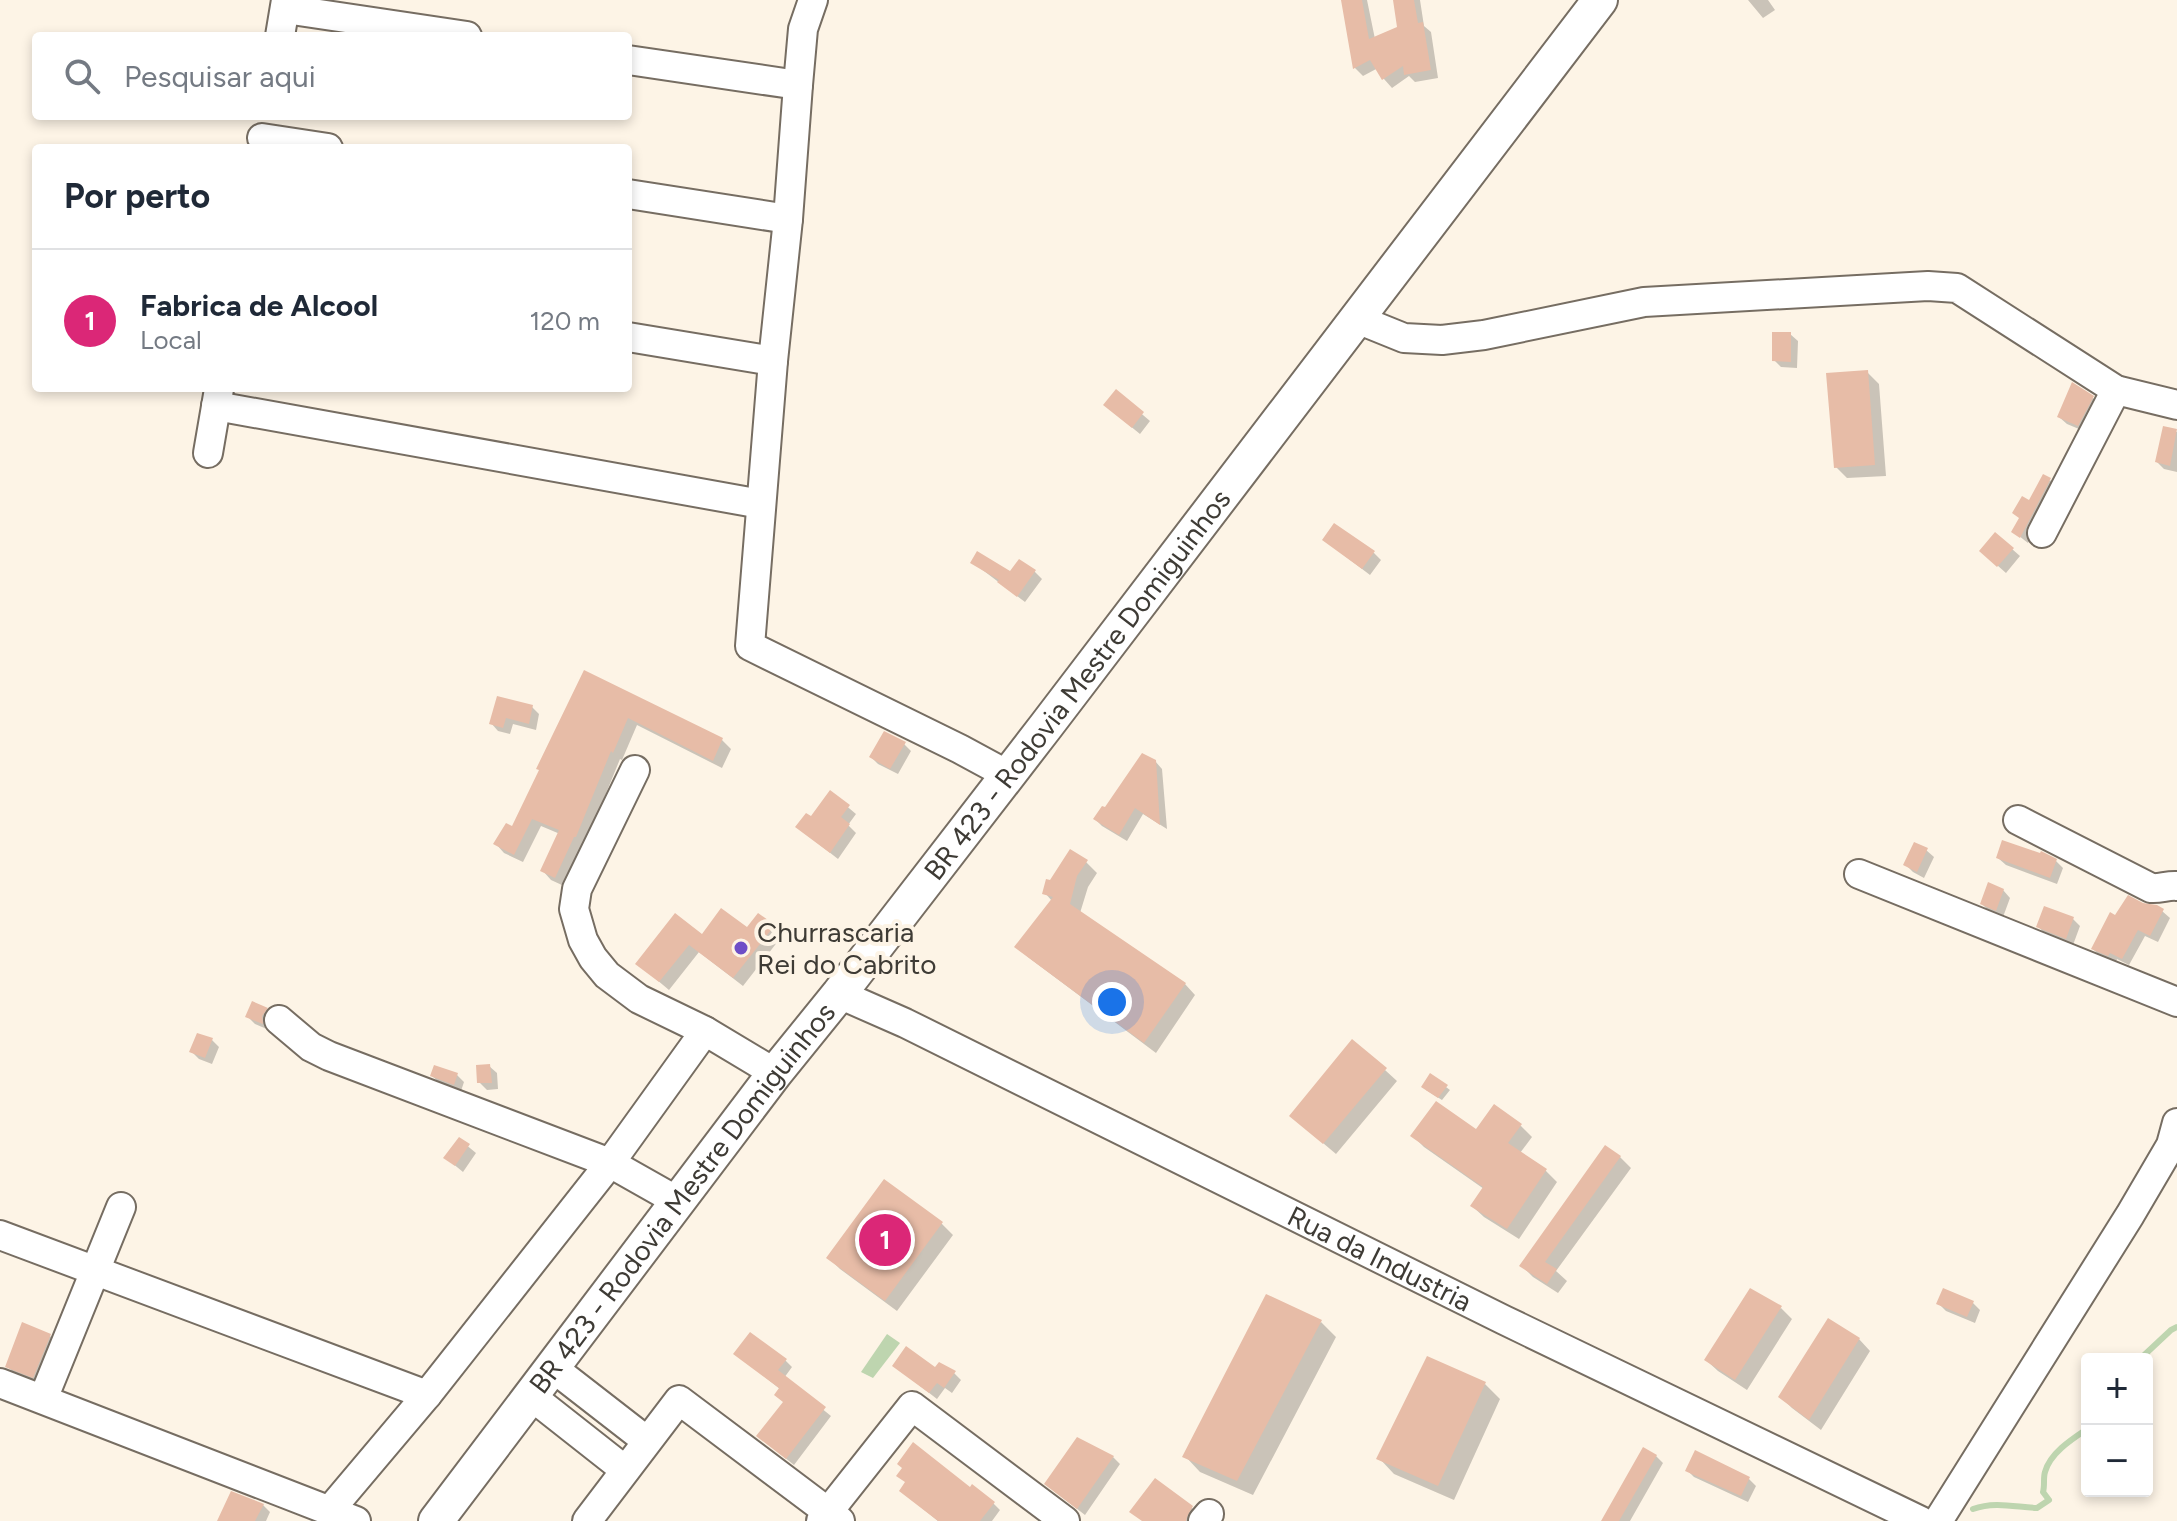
<!DOCTYPE html>
<html lang="pt">
<meta charset="utf-8">
<style>
body{margin:0;font-family:Figtree,sans-serif;background:#f6f6f7;color:#1f2937}
.controls{position:absolute;right:24px;bottom:24px;display:grid;overflow:hidden;border-radius:8px;box-shadow:0 4px 12px #0003}
.controls button{width:72px;height:72px;display:grid;place-items:center;padding:0;border:0;border-bottom:2px solid #e0e1e3;background:#fff;color:#1f2937;font:40px sans-serif}
.you{position:absolute;left:1112px;top:1002px;width:28px;height:28px;margin:-20px;border:6px solid #fff;border-radius:50%;background:#1a73e8;box-shadow:0 0 0 12px #1a73e833}
.badge{display:grid;place-items:center;width:52px;height:52px;border-radius:50%;background:#db2777;color:#fff;font-size:26px;font-weight:700}
.pin{position:absolute;translate:-50% -50%;border:4px solid #fff;box-shadow:0 2px 8px #0006}
.list{margin:0;padding:0;list-style:none}
h2{display:flex;justify-content:space-between;align-items:center;height:104px;margin:0;padding:0 32px;font-size:34px}
h2 small{font-size:26px;font-weight:400;color:#747a83}
.list li{display:grid;grid-template-columns:52px 1fr auto;gap:24px;align-items:center;box-sizing:border-box;height:144px;padding:0 32px;border-top:2px solid #e0e1e3}
.list b{display:block;font-size:30px;white-space:nowrap}
.list p{margin:0;font-size:26px;white-space:nowrap;color:#747a83}
.list em{font-size:26px;font-style:normal;color:#747a83}
.icon{flex:none;width:44px;height:44px;fill:none;stroke:currentColor;stroke-width:2;stroke-linecap:round;stroke-linejoin:round}
.map{position:relative;flex:none;width:2177px;height:1521px;overflow:hidden}
.search{position:absolute;background:#fff;box-shadow:0 4px 12px #0003;left:32px;top:32px;width:600px;height:88px;display:flex;align-items:center;gap:20px;box-sizing:border-box;padding:0 28px;border-radius:8px;color:#747a83;font-size:30px}
.panel{position:absolute;background:#fff;box-shadow:0 4px 12px #0003;left:32px;top:144px;width:600px;height:248px;border-radius:8px}
.map>svg:first-child{display:block}
</style>
<div class="map">
<svg width="2177" height="1521" viewBox="0 0 2177 1521">
<rect width="100%" height="100%" fill="#fdf4e6"/>
<path fill="#bed5af" d="M887,1334l13,9 -27,35 -12,-6z"/>
<path fill="#0003" d="M1343,0h24l8,39 25,-11 -5,-28h25l4,26 7,6 7,46 -23,4 -6,-6 -17,12 -8,-9 -6,-11 -15,8 -8,-8z
M1748,0h20l7,10 -12,8z
M1790,334l8,7 -1,27 -16,-1 -7,-7z
M1867,372l12,12 7,92 -39,2 -11,-11z
M1116,392l34,29 -10,13 -27,-22z
M2093,398l7,7 -14,27 -19,-8 -8,-7z
M2164,429l13,3v40l-13,-3 -7,-7z
M2050,480l7,7 -29,56 -14,-11 16,-29z
M1324,540l50,13 7,7 -11,15z
M2012,549l8,7 -14,17 -17,-15z
M972,562l39,12 23,-3 8,8 -17,23z
M585,673l137,67 9,9 -9,19 -85,-43 -15,35 -2,-1 -35,86 -2,-1 -19,42 -13,-6 -8,-9 17,-37 -19,-8 -18,36 -19,-9 -8,-9 17,-15z
M532,707l7,7 -3,16 -23,-6 -3,10 -12,-3 -7,-8z
M904,744l7,7 -13,23 -20,-10 -7,-7z
M1155,761l7,8 5,60 -24,-15 -16,27 -25,-15 -7,-7z
M831,793l25,21 -8,11 8,8 -18,26 -41,-32 14,-8z
M1926,850l8,7 -10,21 -11,-6 -7,-7z
M1998,858l58,3 7,7 -6,16 -51,-19z
M1086,862l11,11 -9,14 -8,26 105,71 10,11 -39,58 -128,-96 -11,-11 35,-45 -7,-8 6,-11z
M2003,890l7,8 -7,19 -14,-6 -7,-7z
M2162,911l8,7 -12,24 -13,-6 -16,29 -12,-6 -1,3 -16,-6 -7,-7 23,-32z
M2073,919l7,7 -7,19 -28,-11 -7,-8z
M773,927l9,9 -39,50 -44,-34 -30,38 -31,-26 64,-27z
M267,1009l7,7 -5,8v6l-14,-6 -7,-7z
M212,1040l7,7 -7,17 -13,-5 -7,-7z
M489,1066l8,7 1,16 -11,1 -8,-8z
M1385,1070l12,11 -61,73 -45,-38z
M457,1075l7,7 -3,9 -21,-8 -8,-7z
M1431,1076l19,14 -8,10 -16,-10z
M1521,1126l11,11 -12,16 26,18 11,11 -38,57 -35,-22 -12,-11 12,-17 -60,-42 -11,-11z
M459,1139l17,14 -13,19 -17,-14z
M1605,1148l15,9 11,11 -75,103 11,10 -9,12 -25,-16 -11,-11z
M885,1182l57,42 11,11 -56,76 -57,-42 -11,-11z
M1973,1303l7,7 -5,13 -29,-12 -7,-7z
M1781,1308l11,11 -45,71 -29,-19 -12,-11z
M1321,1322l15,15 -83,158 -53,-23 -15,-16z
M50,1336l7,7 -16,41 -26,-10 -8,-8z
M1859,1339l11,12 -49,79 -29,-22 -11,-11z
M736,1354l49,6 7,7 -8,11 47,38 -37,49 -36,-29 27,-33 -5,-14z
M936,1370l18,3 7,7 -9,13 -7,-5 -8,11 -35,-27z
M1485,1384l15,15 -46,101 -60,-26 -15,-16z
M1696,1453l53,26 7,7 -8,16 -54,-25 -7,-7z
M1656,1456l7,7 -33,58h-27z
M1113,1457l7,7 -35,51 -31,-24z
M971,1489l22,14 7,7 -8,11h-54l-37,-30z
M263,1505l7,7 -4,9h-47z
M1192,1508l7,7 -3,6h-54z"/>
<g fill="none" stroke-linecap="round" stroke-linejoin="round">
<path stroke="#bed5af" stroke-width="6" d="M2140,1359l31,-29 6,-3
M1973,1509c22,-8 42,-2 64,-1l12,-8 -6,-8c2,-7 0,-14 2,-20 5,-19 27,-33 42,-43"/>
</g>
<path fill="#e7bca7" d="M1341,0h21l7,39 28,-12 -4,-27h21l4,23 5,-1 8,48 -27,5 -1,-9 -21,14 -12,-20 -17,9z
M1772,332h19v30l-19,-1z
M1868,370l7,95 -41,3 -8,-95z
M2072,382l22,14 -16,30 -21,-9z
M1116,389l28,23 -12,16 -29,-23z
M2163,426l14,3 -7,37 -15,-4z
M2043,474l8,4 -31,60 -9,-6 8,-14 -7,-5 10,-17 7,4z
M1334,523l41,28 -13,18 -40,-29z
M1995,532l19,16 -17,19 -18,-16z
M977,551l33,20 9,-12 17,11 -19,27 -20,-15 2,-2 -29,-17z
M584,670l139,68 -10,23 -85,-43 -15,35 -2,-2 -35,86h-2l-19,41 -15,-7 19,-41 -27,-11 -18,36 -21,-11 13,-21 6,3 27,-56 -3,-1z
M497,696l36,9 -4,19 -23,-6 -3,10 -14,-4z
M884,731l22,11 -16,27 -21,-12z
M1142,753l14,7 4,65 -25,-17 -16,27 -26,-16 9,-13 3,1z
M830,790l20,15 -9,12 9,7 -20,29 -35,-26 11,-14 5,3z
M2002,840l38,13 1,-2 16,8 -7,19 -54,-20z
M1914,842l14,6 -11,24 -14,-7z
M1070,849l18,11 -11,16 -7,28 116,79 -42,60 -130,-96 39,-50 -11,-3 4,-15 4,1z
M1988,882l16,7 -8,22 -16,-7z
M2128,895l15,8 14,2 7,4 -14,27 -12,-6 -16,29 -12,-6 -2,3 -17,-7 19,-37 5,3z
M2044,906l30,11 -8,22 -30,-12z
M721,908l26,19 11,-14 17,12 -42,53 -44,-33 -30,37 -24,-18 40,-51 27,21z
M252,1001l16,7 -6,8 1,8 -18,-7z
M197,1033l16,5 -8,20 -16,-6z
M1352,1039l35,29 -64,76 -34,-28z
M490,1064l2,19h-15l-1,-18z
M434,1065l24,8 -4,12 -24,-9z
M1430,1073l18,12 -10,13 -17,-11z
M1436,1101l40,28 18,-25 28,20 -14,19 39,26 -40,60 -37,-23 13,-19 -73,-51z
M459,1137l11,7 -15,22 -12,-8z
M1605,1145l16,11 -76,106 12,7 -10,15 -28,-18z
M884,1179l59,43 -58,79 -59,-43z
M1750,1288l32,18 -47,74 -31,-20z
M1943,1288l31,13 -7,16 -31,-13z
M1266,1294l56,26 -85,161 -55,-24z
M1828,1318l32,20 -51,82 -31,-23z
M22,1322l29,12 -18,44 -28,-11z
M750,1332l37,27 -9,11 48,37 -40,52 -30,-23 27,-34 -9,-7 5,-7 -46,-34z
M906,1346l29,21 4,-5 17,9 -12,17 -7,-5 -8,10 -37,-27z
M1427,1356l59,26 -48,104 -62,-27z
M1077,1437l37,19 -37,53 -33,-25z
M913,1442l57,45 2,-3 23,18 -15,19h-42l-39,-30 6,-9 -9,-6 6,-8 -5,-4z
M1643,1447l14,8 -38,66h-18z
M1695,1450l55,27 -9,19 -56,-25z
M1155,1478l38,28 -6,11 -1,4h-44l-13,-9z
M231,1491l33,13 -9,17h-38z"/>
<g fill="none" stroke-linecap="round" stroke-linejoin="round">
<g stroke="#766d62" stroke-width="32">
<g id="minor">
<path d="M813,0l-10,29 -5,56 -10,134 -15,142 -23,285 210,103 48,26"/>
<path d="M285,9l182,27"/>
<path d="M280,36l6,-36"/>
<path d="M628,60l170,25"/>
<path d="M262,138l66,10"/>
<path d="M628,194l160,25"/>
<path d="M1357,319l47,19 38,2 42,-5 160,-33 284,-16 29,2 159,102 61,15"/>
<path d="M628,337l145,24"/>
<path d="M216,406l545,98"/>
<path d="M208,453l11,-64"/>
<path d="M2042,533l74,-143"/>
<path d="M635,770l-58,119 -3,20 9,31 10,18 14,17 32,24 66,32 70,42"/>
<path d="M2018,820l133,68c9,1 17,-3 26,-2"/>
<path d="M1859,874l318,128"/>
<path id="s1" d="M839,994l66,29 599,297 417,201"/>
<path d="M279,1020l32,27 18,9 281,107 69,39"/>
<path d="M0,1235l427,160"/>
<path d="M553,1368l94,73"/>
<path d="M0,1383l356,138"/>
<path d="M531,1396l94,74"/>
<path d="M43,1399l78,-192"/>
<path d="M330,1510l97,-115 183,-232 95,-132"/>
<path d="M587,1521l92,-121 161,121"/>
<path d="M821,1521l91,-115 153,115"/>
<path d="M1203,1521l6,-7"/>
<path d="M1938,1521l192,-306 41,-70 6,-22"/>
</g>
</g>
<g stroke="#766d62" stroke-width="38">
<g id="major">
<path id="s2" d="M436,1521l339,-448 64,-79 207,-268 554,-726"/>
</g>
</g>
<use href="#minor" stroke="#fff" stroke-width="28"/>
<use href="#major" stroke="#fff" stroke-width="34"/>
</g>
<circle fill="#6e4ec7" stroke="#fdf4e6" stroke-width="3" cx="741" cy="948" r="8"/>
<g text-anchor="middle" stroke-width="8" stroke-linejoin="round" paint-order="stroke">
<g font-size="28" fill="#3e3b35" stroke="#fdf4e6">
<text dy="10" stroke="none"><textPath href="#s2" startOffset="1054">BR 423 - Rodovia Mestre Domiguinhos</textPath></text>
<text dy="10" stroke="none"><textPath href="#s2" startOffset="406">BR 423 - Rodovia Mestre Domiguinhos</textPath></text>
<text dy="10" stroke="none"><textPath href="#s1" startOffset="602">Rua da Industria</textPath></text>
</g>
<g font-size="28" fill="#3e3b35" stroke="#fdf4e6" text-anchor="start">
<text x="757" y="942">Churrascaria<tspan x="757" dy="32">Rei do Cabrito</tspan></text>
</g>
</g>
</svg>
<div class="controls">
<button>+</button>
<button>−</button>
</div>
<div class="you"></div>
<div class="pin badge" style="left:885px;top:1240px">1</div>
<div class="search"><svg class="icon" aria-label="search" viewBox="0 0 24 24"><circle cx="10" cy="10" r="6"/><path d="M15 15l6 6"/></svg>Pesquisar aqui</div>
<section class="panel">
<h2>Por perto<small></small></h2>
<ul class="list">
<li><span class="badge">1</span><div><b>Fabrica de Alcool</b><p>Local</p></div><em>120 m</em></li>
</ul>
</section>
</div>
